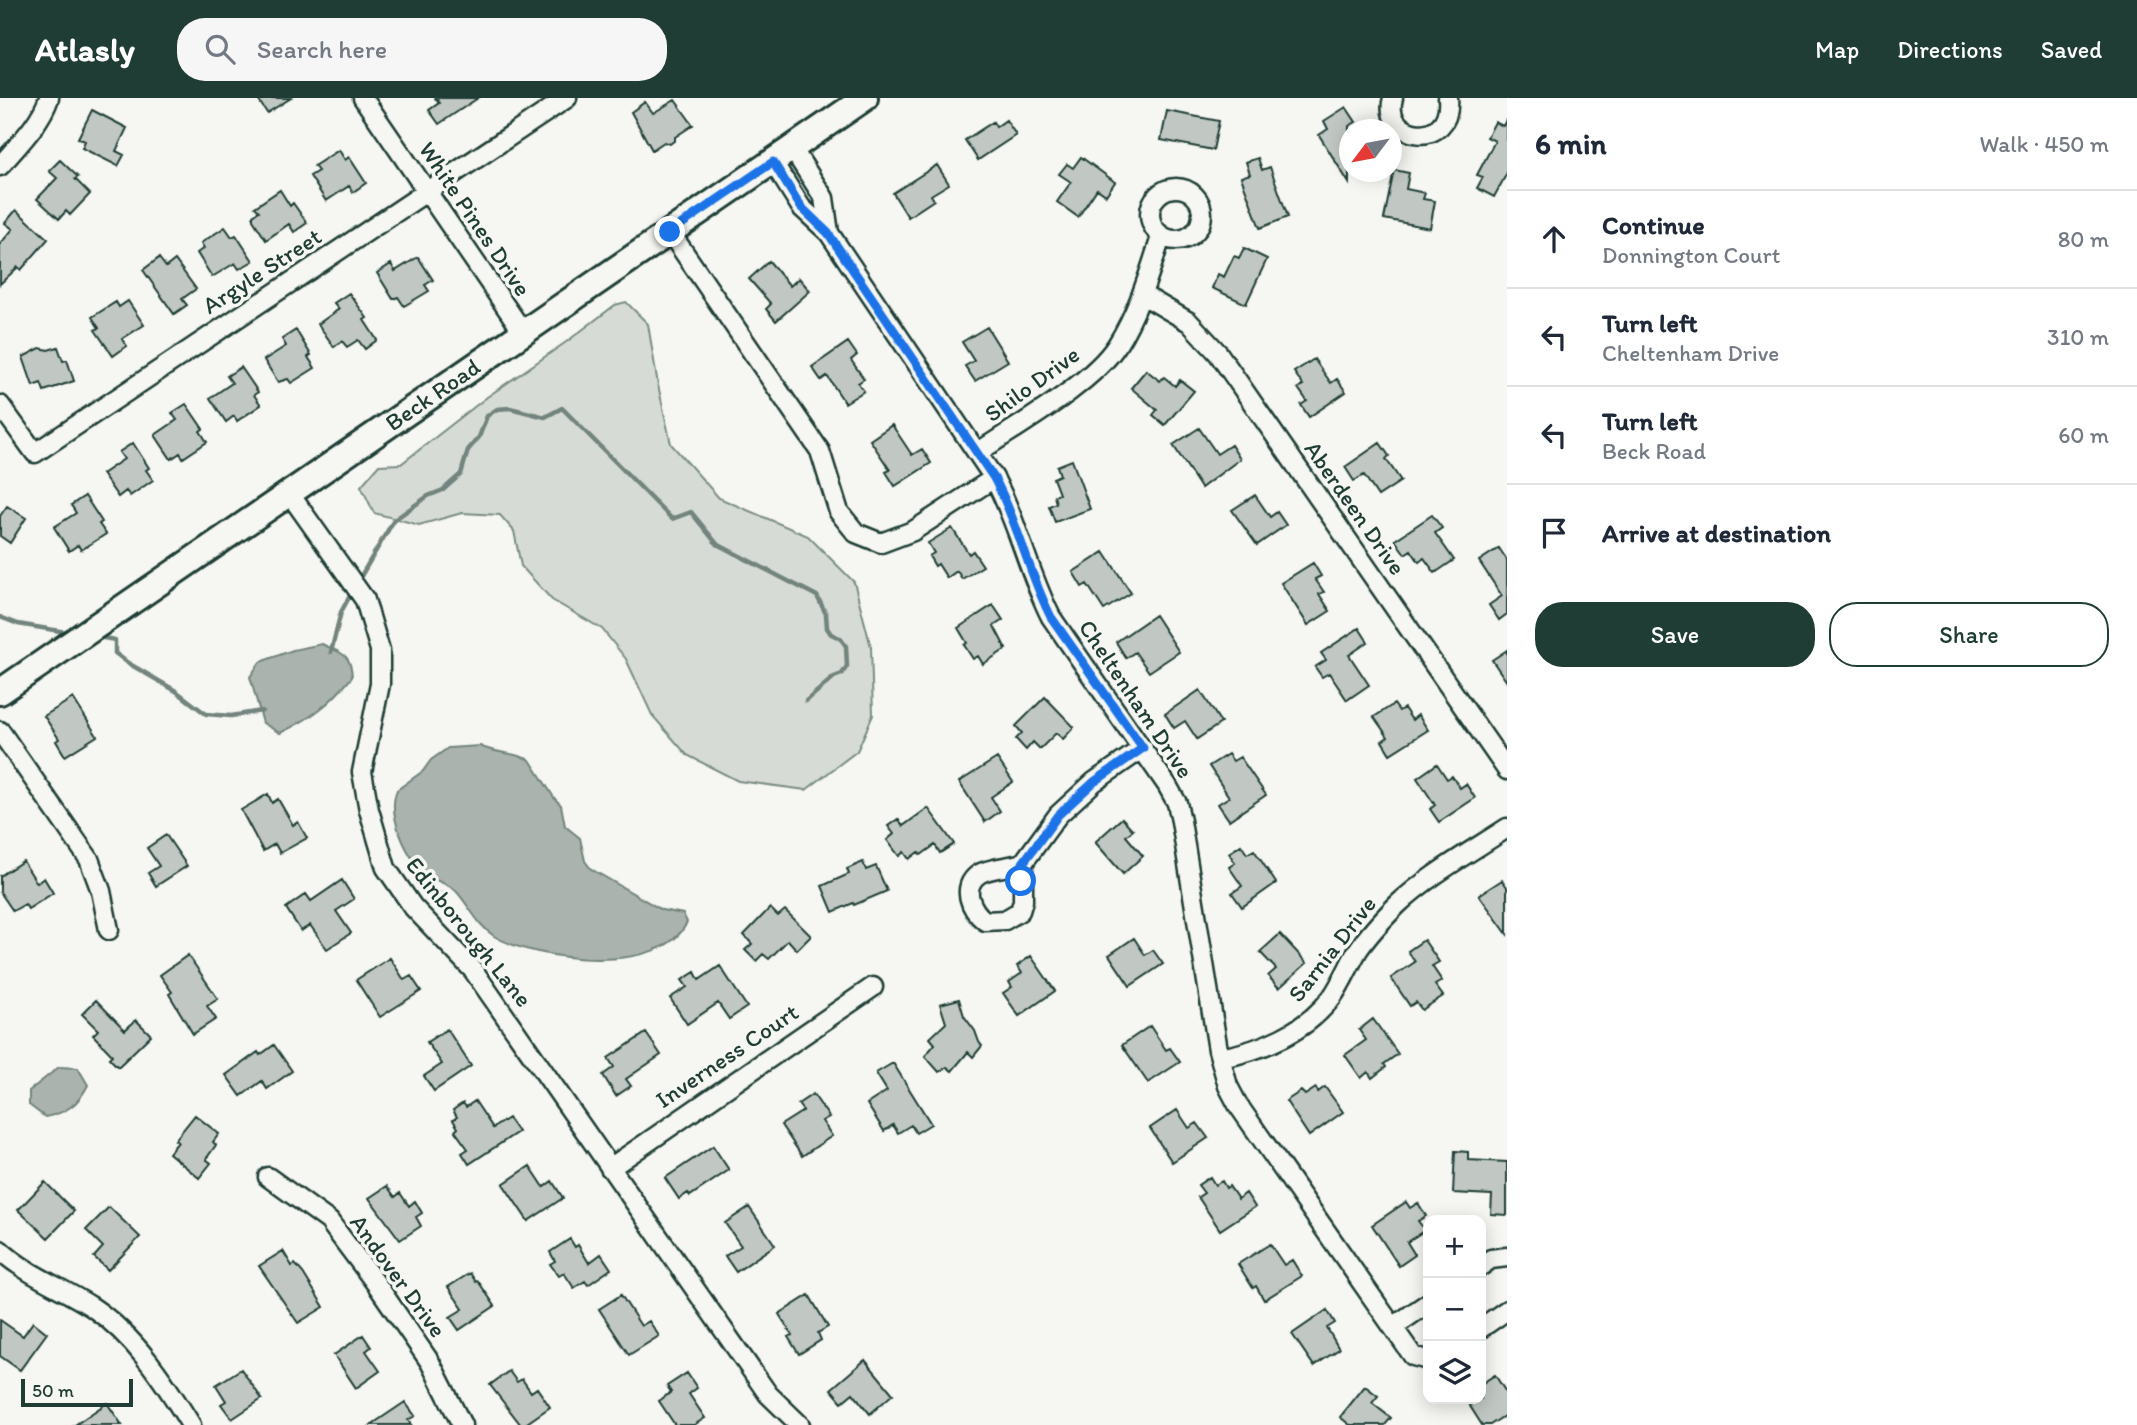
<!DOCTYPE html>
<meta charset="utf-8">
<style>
body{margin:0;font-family:Itim,sans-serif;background:#f6f6f7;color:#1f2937}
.controls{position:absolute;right:21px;bottom:21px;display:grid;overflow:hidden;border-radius:14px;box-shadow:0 4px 18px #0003}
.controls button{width:63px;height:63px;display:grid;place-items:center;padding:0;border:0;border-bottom:2px solid #e0e1e3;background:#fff;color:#1f2937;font:35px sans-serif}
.compass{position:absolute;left:1339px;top:21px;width:63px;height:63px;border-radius:50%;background:#fff;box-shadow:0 4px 18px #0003;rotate:238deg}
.scale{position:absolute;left:21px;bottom:18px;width:112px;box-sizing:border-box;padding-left:7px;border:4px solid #1f3d34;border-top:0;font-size:19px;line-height:24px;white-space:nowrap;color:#1f3d34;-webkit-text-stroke:5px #f6f6f2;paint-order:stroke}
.stop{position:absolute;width:21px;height:21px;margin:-16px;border:5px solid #1a73e8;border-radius:50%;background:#fff}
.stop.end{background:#1a73e8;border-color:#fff;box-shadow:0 2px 7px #0008}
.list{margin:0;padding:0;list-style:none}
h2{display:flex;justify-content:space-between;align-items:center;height:91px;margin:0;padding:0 28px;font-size:30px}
h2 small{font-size:23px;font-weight:400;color:#747a83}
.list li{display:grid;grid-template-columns:46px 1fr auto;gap:21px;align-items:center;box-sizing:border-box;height:98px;padding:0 28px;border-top:2px solid #e0e1e3}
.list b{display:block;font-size:26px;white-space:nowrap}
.list p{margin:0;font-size:23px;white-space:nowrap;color:#747a83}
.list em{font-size:23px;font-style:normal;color:#747a83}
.actions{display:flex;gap:14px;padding:21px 28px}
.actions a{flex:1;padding:16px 0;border:2px solid #1f3d34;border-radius:28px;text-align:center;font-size:24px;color:#1f3d34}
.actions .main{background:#1f3d34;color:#fff}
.icon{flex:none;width:38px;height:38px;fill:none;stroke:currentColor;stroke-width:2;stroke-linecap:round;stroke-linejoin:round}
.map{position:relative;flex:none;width:1507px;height:1327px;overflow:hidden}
header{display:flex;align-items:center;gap:42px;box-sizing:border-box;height:98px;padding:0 35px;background:#1f3d34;color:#fff}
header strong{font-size:33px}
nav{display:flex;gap:38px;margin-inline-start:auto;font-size:24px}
.search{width:490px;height:63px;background:#f6f6f7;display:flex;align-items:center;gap:18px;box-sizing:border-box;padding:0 24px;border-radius:28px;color:#747a83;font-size:26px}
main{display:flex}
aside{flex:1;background:#fff}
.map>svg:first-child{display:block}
</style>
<header>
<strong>Atlasly</strong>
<div class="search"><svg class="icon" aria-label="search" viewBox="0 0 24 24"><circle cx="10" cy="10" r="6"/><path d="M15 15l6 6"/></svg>Search here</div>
<nav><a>Map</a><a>Directions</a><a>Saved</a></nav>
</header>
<main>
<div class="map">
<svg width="1507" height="1327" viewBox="0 0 1507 1327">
<rect width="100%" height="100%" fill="#f6f6f2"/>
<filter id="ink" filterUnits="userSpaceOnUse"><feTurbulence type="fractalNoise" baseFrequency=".0143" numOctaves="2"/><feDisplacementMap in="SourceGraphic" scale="14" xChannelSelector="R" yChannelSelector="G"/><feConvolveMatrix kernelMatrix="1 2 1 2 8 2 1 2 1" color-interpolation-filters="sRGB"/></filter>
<g filter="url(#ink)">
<path fill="#d6dbd6" stroke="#7a8c85" stroke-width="2" d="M626,204l22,22 10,61 13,59 48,54 89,38 46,46 17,65 2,68 -16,36 -51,39 -68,-9 -51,-26 -35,-40 -26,-56 -24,-30 -50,-29 -31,-34 -7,-35 -14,-16 -38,-2 -43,12 -45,-12 -13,-27 18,-21 22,-1 86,-67 82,-57 46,-35z"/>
<path fill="#aab3ae" stroke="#72847d" stroke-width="2" d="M322,546c20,10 29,9 30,33 -22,27 -40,41 -72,56l-17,-10 -13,-46 10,-15 33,-12z
M480,648c16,8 34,6 50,14l25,39 6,6 4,21 15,12 5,23 6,8 71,41 21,4 4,8c-24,55 -152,39 -193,14 -17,-11 -25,-31 -38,-45 -8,-8 -19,-9 -28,-15 -20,-16 -42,-61 -31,-86l26,-19 8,-11 17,-12z
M59,969l19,1 10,17c-10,20 -22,28 -43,32l-16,-12v-14z"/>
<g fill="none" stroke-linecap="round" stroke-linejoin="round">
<path stroke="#72847d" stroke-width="4.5" d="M358,483l36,-61 34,-24 15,-6 18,-16 7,-24 11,-13 8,-21 10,-7 13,-1 35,9 17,-9 110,111 19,-7 26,32 100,52 9,18 1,14 4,6 9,4 6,8 1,20 -5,8 -8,3 -28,24
M0,519l18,7 54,9
M98,539l17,3v13l13,10 48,28 30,23 25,2 31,-5
M331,554l10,-40 11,-20"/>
</g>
<path fill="#c1c8c3" stroke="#1f3d34" stroke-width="2" d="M257,0h34l-24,15z
M435,0h43l-39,26 -10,-14 10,-7z
M675,2l18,25 -18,12v3l-5,4 -6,-2 -12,8 -21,-38 14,-10 8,11z
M1346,9l10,15 -7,4v57l-30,-48 9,-6 -4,-8z
M92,12l35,18 -11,23 8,4 -6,11 -36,-18 3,-7 -7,-3z
M1167,13l52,10 -6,29 -52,-10z
M1507,20v55l-13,24 -17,-9 6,-11 -6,-2 18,-34 -8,-4 8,-15 8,4z
M1006,22l10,15 -38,25 -13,-20 28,-18 3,5z
M339,52l6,10 4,-3 17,26 -13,9 -4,-6 -23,15 -16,-25 8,-5 -4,-5z
M1081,59l34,25 -9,13 -9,-6 -19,28 -21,-15 14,-20 -12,-8 8,-10 6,4z
M1258,60l4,12 8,-3 18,50 -28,11 -19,-51 9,-3 -4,-12z
M60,62l18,17 -3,2 15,15 -20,21 -4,-4 -7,8 -22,-20 20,-21 -8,-7z
M937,67l12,19 -18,11 3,5 -26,17 -15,-24z
M1394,72l15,3 -3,16 19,4 -2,6 12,2 -5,27 -46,-9z
M280,92l10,16 3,-3 14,20 -13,9 -5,-8 -23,16 -13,-20v-5l6,-4 -4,-4z
M16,112l32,29 -27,31 -3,-3 -18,17v-40l13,-15 -8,-6z
M225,129l7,10 4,-2 17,26 -14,8 -4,-6 -23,14 -15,-24 7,-5 -3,-5z
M1244,150l23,11 -21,45 -34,-16 6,-14 6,3 10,-21 5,2z
M418,159l15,23 -8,5 4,6 -25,15 -6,-9 -5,2 -16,-26 14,-9 4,7z
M159,160l7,9 9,-7 21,29 -14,10 5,6 -13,9 -31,-44z
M769,163l21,25 9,-8 11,13 -34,30 -10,-12 5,-5 -22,-25z
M349,195l18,25 -3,2 13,20 -12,9 -7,-9 -11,7 -5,-6 -8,6 -16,-23 21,-15 -5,-6z
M128,203l16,24 -22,14 5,7 -14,10 -18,-26 4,-2 -7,-11 24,-15 3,5z
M987,229l21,34 -33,20 -10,-15 9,-5 -12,-19z
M296,232l15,25 -3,2 7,11 -24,15 -3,-4 -10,3 -14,-22 22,-14 -4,-7z
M848,244l9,13 -6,5 13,19 -6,4 6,8 -19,12 -18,-27 -6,4 -9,-13z
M58,249l5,14 4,-1 7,21 -30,10 -3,-8 -8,3 -10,-29 17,-9 8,2z
M1314,261l17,24 6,-4 9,13 -37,25 -8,-12 6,-4 -9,-13 5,-3 -9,-13z
M241,269l17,25 -4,3 7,10 -24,16 -3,-5 -8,6 -16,-24 22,-15 -5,-7z
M1146,272l14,11 4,-4 11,9 5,-6 14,11 -29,34 -12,-10 4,-5 -26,-22z
M186,306l17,25 -3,2 7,11 -24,16 -3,-5 -9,6 -16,-24 22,-15 -5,-7z
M892,327l20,30 10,-6 9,14 -36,23 -9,-14 4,-2 -20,-30z
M1199,330l18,26 14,-9 9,14 -39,29 -28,-43z
M133,345l16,25 -3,2 7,10 -23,16 -4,-5 -8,6 -16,-23 22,-15 -5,-7z
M1380,345l9,13 -3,3 15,22 -23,15 -14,-21 -10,6 -9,-14z
M1072,362l18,49 -35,13 -6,-16 7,-3 -2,-7 5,-2 -6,-16 7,-3 -3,-9z
M1255,397l15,22 7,-5 9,13 -29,20 -25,-35z
M85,398l17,26 -3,2 7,10 -25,16 -3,-5 -9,6 -15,-24 22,-14 -5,-8z
M7,408l19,12 -16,25 -10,-7v-20z
M1432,417l10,13 -7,5 19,27 -19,13 -11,-15 -5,4 -8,-12 -6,4 -10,-14z
M952,430l17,26 4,-3 10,15 -21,13 -5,-8 -10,7 -9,-14 -3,2 -6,-10 5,-3 -6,-10z
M1499,450l8,12v54l-8,6 -10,-15 13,-9 -23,-35z
M1104,454l27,41 -27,17 -17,-26 -5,3 -9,-15z
M1313,465l8,13 -6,3 9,13 -5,2 11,17 -22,14 -27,-42z
M993,507l10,15 -9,6 12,23 -23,15 -5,-8 -5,3 -9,-14 3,-2 -9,-15z
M1155,517l24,37 -30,20 -14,-20 -9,6 -10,-16z
M1359,530l9,14 -19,13 20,30 -22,15 -18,-27 -7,4 -7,-10 11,-7 -5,-7z
M1507,552v32l-15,-22z
M1200,592l21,33 -24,16 -12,-18 -11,7 -9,-14z
M1045,599l29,30 -11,12 -7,-6 -16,16 -7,-7 -7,8 -10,-11 6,-6 -6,-7z
M73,600l24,38 -32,20 -9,-15 3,-2 -15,-23z
M1394,606l5,7 5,-3 8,12 6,-5 10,15 -38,24 -8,-13 6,-4 -14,-20z
M1228,656l5,7 7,-4 26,38 -37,25 -11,-16 11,-7 -20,-31z
M997,660l16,24 -22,15 9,14 -15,11 -26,-40z
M1437,666l10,15 5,-3 8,12 6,-4 9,14 -36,24 -9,-13 5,-4 -18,-27z
M268,696l4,9 6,-4 15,26 5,-3 9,16 -27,15 -5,-9 -12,7 -22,-41z
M928,710l26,36 -14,9 -5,-8 -14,10 -3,-3 -9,7 -5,-7 -5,4 -12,-16 7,-6 -6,-8 10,-7 5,7z
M1122,720l11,12 -7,6 17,20 -20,18 -28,-32z
M166,737l21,31 -31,20 -8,-13 11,-7 -12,-18z
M1241,747l6,9 7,-4 22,33 -34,24 -10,-14 10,-7 -13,-19 6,-4 -6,-10z
M23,763l14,22 7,-5 9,15 -25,16 -3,-5 -12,7 -13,-19v-16z
M863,764l3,8 10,-4 11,25 -33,14 -1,-2 -20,9 -11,-26 27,-12 -2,-5z
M342,782l12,19 -18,12 15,22 -24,16 -17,-24 -9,6 -15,-23 20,-14 5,7z
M1502,782l5,7v47l-28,-39z
M770,810l8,8 7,-6 26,26 -14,14 -9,-10 -19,19 -6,-5 -7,7 -11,-11 7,-6 -8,-9z
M1280,836l27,29 -28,25 -11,-12 8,-7 -16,-17z
M1134,840l11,17 8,-5 10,14 -33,22 -21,-31z
M1424,842l15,22 -7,4 10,15 -7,4 8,11 -21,14 -6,-8 -6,4 -19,-28 24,-16 -7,-11z
M188,857l30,44 -11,7 9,13 -23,15 -24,-40 3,-2 -12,-17z
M1031,858l24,35 -36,25 -16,-23 9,-6 -3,-5 13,-9 -5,-7z
M390,860l14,22 7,-4 10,15 -41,26 -24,-37z
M720,868l27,41 -18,12 -11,-16 -31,21 -17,-26 17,-11 -5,-7 13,-8 4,8z
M959,901l5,17 11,15 4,11 3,4 -9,11 -5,-5 -16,19 -5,-4 -8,5 -14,-16 10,-12 -5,-6 16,-15 -6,-19z
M96,902l29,30 11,-10 15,15 -33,32 -9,-9 3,-3 -19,-20 5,-5 -16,-16z
M1373,921l25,35 -14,10 2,3 -14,11 -4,-6 -7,6 -16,-23 21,-15 -7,-10z
M1150,928l16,24 4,-2 10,14 -32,21 -26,-38z
M447,931l24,37 -37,25 -10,-15 18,-12 -15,-22z
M646,935l15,22 -35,24 5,7 -15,10 -13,-21 11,-8 -6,-9z
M274,947l18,26 -25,18 -5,-8 -21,15 -15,-21 32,-23 2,3z
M893,965l38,61 -15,9 -5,-8 -13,8 -5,-8 -9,6 -17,-27 20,-13 -11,-18z
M1325,989l18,25 -34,24 -23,-35 15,-10 4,4 11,-7 2,4z
M813,996l16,23 -7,4 10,15 -30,20 -21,-31 22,-14 -5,-7z
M475,1003l18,27 15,-10 10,14 -49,32 -7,-11 6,-4 -13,-18 3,-3 -5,-8 4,-3 -4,-7 10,-7 3,4z
M1177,1012l12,18 8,-5 11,15 -36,24 -22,-34z
M195,1017l24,19 -6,8 3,3 -10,14 5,4 -12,15 -30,-25 9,-11 -3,-2z
M713,1048l16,24 -39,26 -2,-3 -9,6 -14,-21z
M1455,1053l13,1v8l39,2v53l-16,-1 1,-19 -39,-2z
M530,1068l14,21 8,-6 11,17 -35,23 -25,-37z
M1210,1079l5,8 7,-4 4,7 3,-2 9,13 8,-6 9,14 -35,23 -22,-33 6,-4 -6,-8z
M45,1084l29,29 -26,27 -30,-28z
M387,1088l8,11 5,-4 9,13 6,-5 7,12 -6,4 5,9 -21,14 -31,-42z
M1406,1104l4,6 8,-5 8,13 -8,5 7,9 -18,12 8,13 -16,11 -27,-41z
M109,1109l31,30 -32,33 -14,-13 9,-10 -17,-17z
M749,1109l26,38 -39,27 -11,-16 16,-10 -16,-23z
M570,1141l5,8 3,-2 11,18 12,-9 10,15 -23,16 -3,-4 -11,7 -10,-15 -5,3 -9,-12 5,-3 -5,-9z
M1270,1146l14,21 8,-5 10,16 -38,24 -8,-14 -3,2 -15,-24z
M283,1153l9,15 3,-2 8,9 21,34 -26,16 -39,-57z
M470,1175l6,9 2,-1 17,25 -36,24 -9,-13 13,-8 -15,-22z
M621,1197l20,31 8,-5 10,15 -30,19 -30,-46z
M809,1197l19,32 -10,6 3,7 -22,14 -11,-17 4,-2 -13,-21z
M1327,1212l8,13 -8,5 12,21 -25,17 -22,-32z
M0,1222l23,16 10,-14 14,11 -27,37 -20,-14z
M363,1237l8,12 -5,4 14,20 -24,17 -22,-33z
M865,1262l28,34 -23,20 -17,-21 -11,9 -11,-13z
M241,1271l21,30 -30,20 -11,-15 5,-3 -10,-16z
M509,1273l8,11 5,-3 9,13 6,-4 13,19 -26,18h-3l-31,-40z
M687,1275l10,15 -8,6 16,24 -11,7h-19l-16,-24 12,-9 -4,-6z
M1495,1277l12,19v20l-17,11h-8l-14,-22 7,-4h6v-15z
M1365,1288l13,10 -6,7 19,15 -6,7h-35l-10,-8z
M405,1304l10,14 -7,4 3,5h-40z
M107,1305l15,22h-47z"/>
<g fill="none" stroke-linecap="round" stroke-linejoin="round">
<g stroke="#1f3d34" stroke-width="23">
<path id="minor" d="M363,0l160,234
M1393,0c-12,42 60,53 55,0
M792,50l32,50 5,35
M773,64l28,45 28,26 165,245c24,44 34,94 57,139l116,168 10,18 4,18 37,229 10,36 10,19 175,251 15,4
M0,68c18,-21 40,-42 49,-68
M1150 116a26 26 0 1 1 52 0a26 26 0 1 1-52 0Z
M670,134l150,219 19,61 17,21 25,10 32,-12 81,-53
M1143,197l46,27 29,31 289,417
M0,307l35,48 532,-355
M977,355c40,-27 115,-69 140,-108 21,-33 32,-71 44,-108
M289,395l76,107 15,50v34l-18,88 7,38 17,58 27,39 60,63 295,424 32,31
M0,633l89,128 12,32 8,39
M1023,765c-13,4 -35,5 -44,11 -19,13 -8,36 6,47l20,-1 15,-9 3,-10v-38l35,-48 36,-33 49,-34
M1221,960c41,-8 85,-26 111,-61 10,-14 17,-32 26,-47 11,-16 25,-31 39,-45 29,-28 75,-54 110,-77
M610,1070l263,-181
M268,1079l61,44 48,64 53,77 32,63
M0,1152c27,25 61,37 92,57 43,29 72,74 99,118
M1481,1168l10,-7 16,-2
M1393,1229l35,-24
M1481,1230l26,-18"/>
</g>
<g stroke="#1f3d34" stroke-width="30">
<g id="secondary">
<path id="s1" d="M0,594l865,-594"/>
</g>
</g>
<use href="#minor" stroke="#f6f6f2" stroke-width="18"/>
<use href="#secondary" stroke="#f6f6f2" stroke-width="24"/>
</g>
</g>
<g fill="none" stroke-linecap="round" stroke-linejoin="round" filter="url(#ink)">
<path stroke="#1a73e8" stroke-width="9" d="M670,134l103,-70 28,45 27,26 166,245c24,44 34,94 57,139l92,131 -49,34 -36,33 -35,48 -2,18"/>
</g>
<g text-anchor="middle" stroke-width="7" stroke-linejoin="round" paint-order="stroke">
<g font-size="24" fill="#1f3d34" stroke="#f6f6f2">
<text transform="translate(475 121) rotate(56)" y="8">White Pines Drive</text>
<text transform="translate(262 173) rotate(-33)" y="8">Argyle Street</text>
<text transform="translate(1032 286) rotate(-36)" y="8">Shilo Drive</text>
<text dy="8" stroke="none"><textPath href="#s1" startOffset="525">Beck Road</textPath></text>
<text transform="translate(1355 410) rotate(55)" y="8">Aberdeen Drive</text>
<text transform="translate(1136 601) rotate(56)" y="8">Cheltenham Drive</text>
<text transform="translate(469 834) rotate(51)" y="8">Edinborough Lane</text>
<text transform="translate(1332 851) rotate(-52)" y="8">Sarnia Drive</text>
<text transform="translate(727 958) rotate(-34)" y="8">Inverness Court</text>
<text transform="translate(398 1178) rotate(54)" y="8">Andover Drive</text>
</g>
</g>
</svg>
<div class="controls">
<button>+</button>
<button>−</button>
<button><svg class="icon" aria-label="layers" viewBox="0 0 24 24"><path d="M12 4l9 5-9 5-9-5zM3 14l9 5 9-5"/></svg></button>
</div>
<svg class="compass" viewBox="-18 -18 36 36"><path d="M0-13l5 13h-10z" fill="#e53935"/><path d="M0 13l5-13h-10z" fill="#747a83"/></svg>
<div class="scale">50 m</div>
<div class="stop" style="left:1021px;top:783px"></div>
<div class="stop end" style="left:670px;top:134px"></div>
</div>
<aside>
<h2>6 min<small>Walk · 450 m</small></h2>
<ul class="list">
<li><svg class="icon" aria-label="ahead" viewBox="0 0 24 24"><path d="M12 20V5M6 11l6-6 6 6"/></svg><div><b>Continue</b><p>Donnington Court</p></div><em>80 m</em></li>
<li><svg class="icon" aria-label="left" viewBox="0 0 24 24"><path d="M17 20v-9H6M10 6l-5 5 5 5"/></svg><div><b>Turn left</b><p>Cheltenham Drive</p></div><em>310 m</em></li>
<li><svg class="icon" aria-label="left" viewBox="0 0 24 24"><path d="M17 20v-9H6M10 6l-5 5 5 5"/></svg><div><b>Turn left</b><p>Beck Road</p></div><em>60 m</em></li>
<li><svg class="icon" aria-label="arrive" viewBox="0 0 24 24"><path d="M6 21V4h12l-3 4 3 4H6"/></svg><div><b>Arrive at destination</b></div></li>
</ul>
<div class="actions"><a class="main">Save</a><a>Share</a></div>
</aside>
</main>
